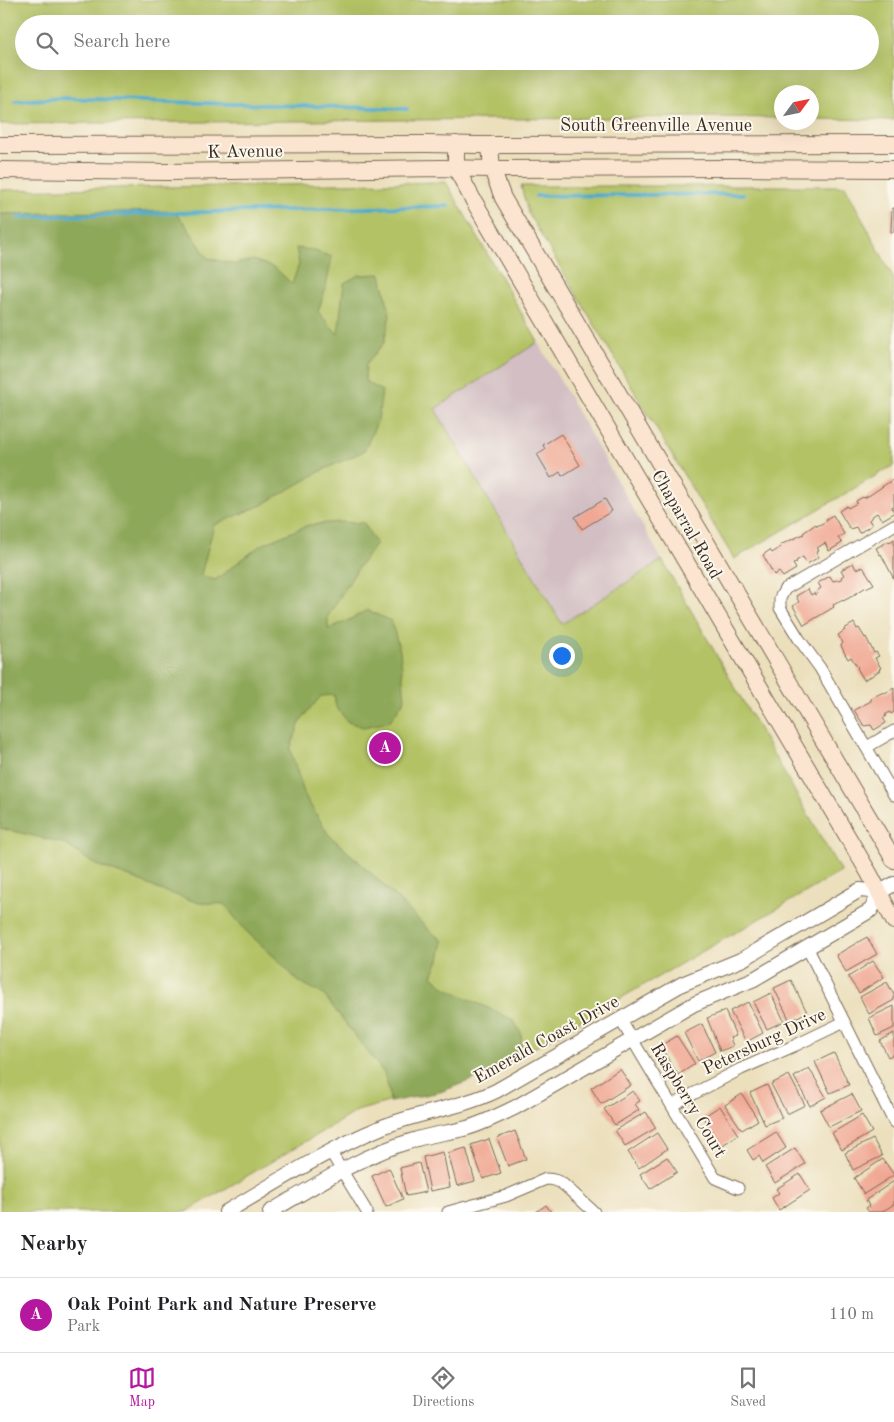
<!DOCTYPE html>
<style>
body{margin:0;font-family:"Old Standard TT",serif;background:#f6f6f6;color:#202124}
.compass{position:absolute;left:774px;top:85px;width:45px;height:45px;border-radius:50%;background:#fff;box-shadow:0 5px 20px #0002;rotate:57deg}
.you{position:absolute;left:561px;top:655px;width:18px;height:18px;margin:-12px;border:4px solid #fff;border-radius:50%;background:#1a73e8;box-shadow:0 0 0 8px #1a73e833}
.badge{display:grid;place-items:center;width:32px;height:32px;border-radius:50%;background:#b5179e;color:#fff;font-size:16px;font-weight:700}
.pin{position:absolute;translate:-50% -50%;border:2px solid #fff;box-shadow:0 1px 5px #0006}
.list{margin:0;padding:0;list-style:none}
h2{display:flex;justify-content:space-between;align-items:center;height:65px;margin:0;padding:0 20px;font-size:21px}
h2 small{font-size:16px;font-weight:400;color:#757577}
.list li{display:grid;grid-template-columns:32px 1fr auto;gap:15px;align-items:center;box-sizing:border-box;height:75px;padding:0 20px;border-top:1px solid #e0e0e0}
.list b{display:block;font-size:19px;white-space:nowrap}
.list p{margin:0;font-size:16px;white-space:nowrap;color:#757577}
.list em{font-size:16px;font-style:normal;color:#757577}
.icon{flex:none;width:28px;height:28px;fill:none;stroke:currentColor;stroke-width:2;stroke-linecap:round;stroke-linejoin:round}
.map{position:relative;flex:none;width:894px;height:1212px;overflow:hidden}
.search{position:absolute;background:#fff;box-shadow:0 5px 20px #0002;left:15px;right:15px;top:15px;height:55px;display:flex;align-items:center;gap:12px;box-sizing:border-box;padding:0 18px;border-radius:28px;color:#757577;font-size:19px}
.sheet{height:140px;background:#fff}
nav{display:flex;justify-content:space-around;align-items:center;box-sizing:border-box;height:70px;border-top:1px solid #e0e0e0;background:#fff;font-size:14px;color:#757577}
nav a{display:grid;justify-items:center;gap:2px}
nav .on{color:#b5179e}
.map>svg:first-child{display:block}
</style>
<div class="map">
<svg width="894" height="1212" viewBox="0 0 894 1212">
<rect width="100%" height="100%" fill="#fbf7ec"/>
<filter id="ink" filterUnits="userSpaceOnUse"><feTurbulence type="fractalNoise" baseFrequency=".02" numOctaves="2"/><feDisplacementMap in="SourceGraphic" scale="10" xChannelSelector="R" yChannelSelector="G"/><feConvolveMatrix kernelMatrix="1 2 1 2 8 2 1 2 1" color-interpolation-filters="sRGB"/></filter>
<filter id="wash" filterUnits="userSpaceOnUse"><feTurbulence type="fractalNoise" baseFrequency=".0096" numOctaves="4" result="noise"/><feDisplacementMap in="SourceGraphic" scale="20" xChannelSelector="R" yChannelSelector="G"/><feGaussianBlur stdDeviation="1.12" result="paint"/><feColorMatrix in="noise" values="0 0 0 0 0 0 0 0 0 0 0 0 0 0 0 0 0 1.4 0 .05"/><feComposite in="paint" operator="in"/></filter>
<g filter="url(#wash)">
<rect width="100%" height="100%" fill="#ebdfbc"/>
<path fill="#d2bec3" d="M538,342l124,218 -100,65 -127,-216z"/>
<path fill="#b3c265" stroke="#777642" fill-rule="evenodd" d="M0,0h894v120l-82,-1v-27h-30l-1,26 -72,-1 -709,7zM24,24h846v37h-846z
M446,182l92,160 -103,67 127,215 100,-64 179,312 -349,200 -135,39 -171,101h-186v-1022z
M521,186h324l49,93v186l-160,94 -206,-346z"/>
<path fill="#8ea85a" stroke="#64693c" d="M173,211l10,10 25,37 26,6 19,-4 22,8 17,16 7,-20 -3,-16 16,2 20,7 -6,30 -8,25 20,22 6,-51 15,-8 22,-1 9,41 -6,28 -18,21 -1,17 17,10 -4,29 -14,31 -43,20 -59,34 -48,20 -13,50 14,5 46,-35 47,-20 31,-3 25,1 12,21 -18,24 -30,48v13l21,-9 18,-10 24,11 9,30 5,48 -16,23 -26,5 -15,-5 -12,-15 -2,-12 -13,1 -20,24 -11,29 15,47 24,39 38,34 62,61 14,11 -4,19 -7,16 14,12 67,32 8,13 1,22 -30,17 -52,20 -50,10 -1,-12 -5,-17 -61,-79 -25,-13 -18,-19 -34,-31 -22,-27 -25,-1 -39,-13 -30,-13 -36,-13 -31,-21 -63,-15v-614z"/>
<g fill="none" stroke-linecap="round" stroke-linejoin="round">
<path stroke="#4caaca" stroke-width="4" d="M15,101l48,-3 106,4 238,7
M536,196l207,-2
M18,217l430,-11"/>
</g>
<g id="blocks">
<path fill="#f0a793" d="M892,208h2v24h-3z
M561,434l19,31 -18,11 -2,-4 -9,6 -14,-24 8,-5 -2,-4z
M892,480l2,1v25l-2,1 2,6 -12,7 -5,-7 -6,4v1l-2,2 3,5 -13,8 -3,-6 -6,2 -11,-18 8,-5 1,2 9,-5 -1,-2 7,-4 1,1 6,-3z
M605,499l7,12 -30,18 -7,-12z
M833,515l11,19 -6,4 4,5 -13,8 -4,-8 -8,5 2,2 -3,2 3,5 -12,7 -4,-7 -7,4 1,1 -4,2 3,5 -13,8 -4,-5 -5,3 -11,-20 7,-5 2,3 9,-6 -1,-2 24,-11 -1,-1 13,-9 1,2 10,-5 -1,-2z
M894,539v40l-13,-25 -1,1 -4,-7 13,-7 1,1z
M853,563l3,6 7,-2 11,17 -8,4v-1l-17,11 -6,3v-1l-10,5 1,2 -30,18 -11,-19 6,-4 -3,-6 12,-7 3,6 3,-2 1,2 2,-2 -1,-1 5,-4 -3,-5 12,-7 3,5 9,-2 -1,-2 3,-2 -3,-5z
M854,623l3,6 2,-1 6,10 1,-1 8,16 2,-1 3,4 -4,2 6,10 -2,1 1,1 -10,7v-1l-6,4 -7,-12 1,-1 -2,-2 -5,-8 -3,2 -4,-7 -3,-7 2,-2 -5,-8 7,-5 -1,-1z
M894,688v24l-3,2 -1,-2 -5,3 2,1 -4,2 3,5 -12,7 -3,-5 -7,1 -10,-16 17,-9 -1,-2 7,-4 7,-3 1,1z
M867,937l10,17 -31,18 -10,-17z
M873,961l11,16 -25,16 -11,-16z
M791,980l16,32 -17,9 -16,-33z
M887,982l7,13v5l-25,14 -9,-17z
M771,993l13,28 -17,8 -14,-27z
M748,1002l15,31 -17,9 -16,-31z
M894,1006v22l-17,8 -8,-18z
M725,1011l11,25 -6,2 3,8 -13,5 -13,-33z
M702,1024l13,28 -17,9 -14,-28z
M894,1033v21l-6,3 -8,-16z
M677,1036l18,28 -17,11 -18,-29z
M834,1053l15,32 -19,8 -15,-31z
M809,1068l17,29 -16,9 -16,-29z
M620,1069l11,16 -30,19 -10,-16z
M789,1075l16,30 -18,9 -16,-30z
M767,1085l15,33 -17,7 -15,-32z
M633,1091l7,10 -5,3 4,6 -24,15 -11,-16z
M742,1094l16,26 -16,10 -17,-25z
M852,1094l9,17 -32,16 -9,-17z
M720,1106l18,29 -17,11 -18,-29z
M646,1112l10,16 -31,18 -10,-16z
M862,1115l10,17 -30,18 -10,-17z
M515,1131l11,28 -18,7 -11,-28z
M776,1132l10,16 -23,15 -4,-7 -6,4 -6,-10z
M657,1133l10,16 -28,19 -11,-16z
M489,1139l12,34 -18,6 -12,-34z
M873,1139l9,17 -29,14 -8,-17z
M466,1148l9,33 -18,5 -9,-33z
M795,1148l10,16 -30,19 -10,-16z
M443,1152l7,35 -20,4 -7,-34z
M667,1157l10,15 -27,17 -10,-15z
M883,1159l11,16 -30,19 -10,-16z
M419,1163l7,29 -20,4 -6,-28z
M389,1168l14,31 -17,8 -14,-31z
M800,1174l10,16 -31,20 -7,-12 7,-5 -3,-4z
M894,1181v23l-12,8h-13l-3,-4 3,-2 -3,-6z
M546,1205l5,7h-15z"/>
</g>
</g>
<g filter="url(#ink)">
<use href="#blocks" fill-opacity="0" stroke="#796955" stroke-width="1"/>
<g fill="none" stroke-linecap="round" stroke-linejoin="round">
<g stroke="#796955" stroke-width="13">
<path id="minor" d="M894,525l-109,64 -5,9v10l19,31 21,29 74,127
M867,747l27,-16
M807,947l87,175
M620,1019l95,159 23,10
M672,1105l69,-36 55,-24 48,-23
M330,1151l37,61
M448,1212l58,-16 40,-17c7,0 12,1 18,6l30,27"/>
</g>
<g stroke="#796955" stroke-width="16">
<path id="tertiary" d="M226,1212c50,-29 100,-62 154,-84 38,-16 78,-19 116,-37l186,-107 61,-25 117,-69 20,2
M270,1212c46,-27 92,-57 144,-72 17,-6 35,-7 53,-12 17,-5 33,-13 49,-21l178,-103 60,-25 117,-69 9,-18 14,-8"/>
</g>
<g stroke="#796955" stroke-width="18">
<path id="secondary" d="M456,144v24l16,30 397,675 25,48
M0,145l427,-1 51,1 416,-1
M490,145l2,24 11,29 391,662
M0,170l168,2 273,-4 51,1 234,-1 168,1"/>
</g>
<use href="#minor" stroke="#fff" stroke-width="11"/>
<use href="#tertiary" stroke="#fff" stroke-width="14"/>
<use href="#secondary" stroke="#fce5d0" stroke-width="16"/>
</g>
</g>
<g text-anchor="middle" stroke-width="4" stroke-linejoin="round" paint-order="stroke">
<g font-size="18" fill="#3b2a1e" stroke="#fbf7ec">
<text x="656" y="131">South Greenville Avenue</text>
<text transform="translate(245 151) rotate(-1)" y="6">K Avenue</text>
<text transform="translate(687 524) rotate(60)" y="6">Chaparral Road</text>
<text transform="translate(546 1039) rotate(-29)" y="6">Emerald Coast Drive</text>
<text transform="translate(764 1041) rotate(-25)" y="6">Petersburg Drive</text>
<text transform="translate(689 1100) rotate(59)" y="6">Raspberry Court</text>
</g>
</g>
</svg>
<svg class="compass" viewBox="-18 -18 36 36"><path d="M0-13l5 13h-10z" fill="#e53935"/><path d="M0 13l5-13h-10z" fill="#757577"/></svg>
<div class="you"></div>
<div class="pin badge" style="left:385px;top:748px">A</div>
<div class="search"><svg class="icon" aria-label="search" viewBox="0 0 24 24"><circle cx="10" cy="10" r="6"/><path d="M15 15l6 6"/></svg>Search here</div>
</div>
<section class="sheet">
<h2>Nearby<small></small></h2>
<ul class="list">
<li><span class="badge">A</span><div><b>Oak Point Park and Nature Preserve</b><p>Park</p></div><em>110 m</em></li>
</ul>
</section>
<nav>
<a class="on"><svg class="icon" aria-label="map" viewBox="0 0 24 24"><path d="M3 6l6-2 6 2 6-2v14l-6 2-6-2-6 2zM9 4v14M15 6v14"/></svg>Map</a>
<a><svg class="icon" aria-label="directions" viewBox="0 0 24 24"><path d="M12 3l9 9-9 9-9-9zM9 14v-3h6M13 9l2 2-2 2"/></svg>Directions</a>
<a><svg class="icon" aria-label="saved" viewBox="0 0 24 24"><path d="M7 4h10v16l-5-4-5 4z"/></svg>Saved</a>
</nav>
